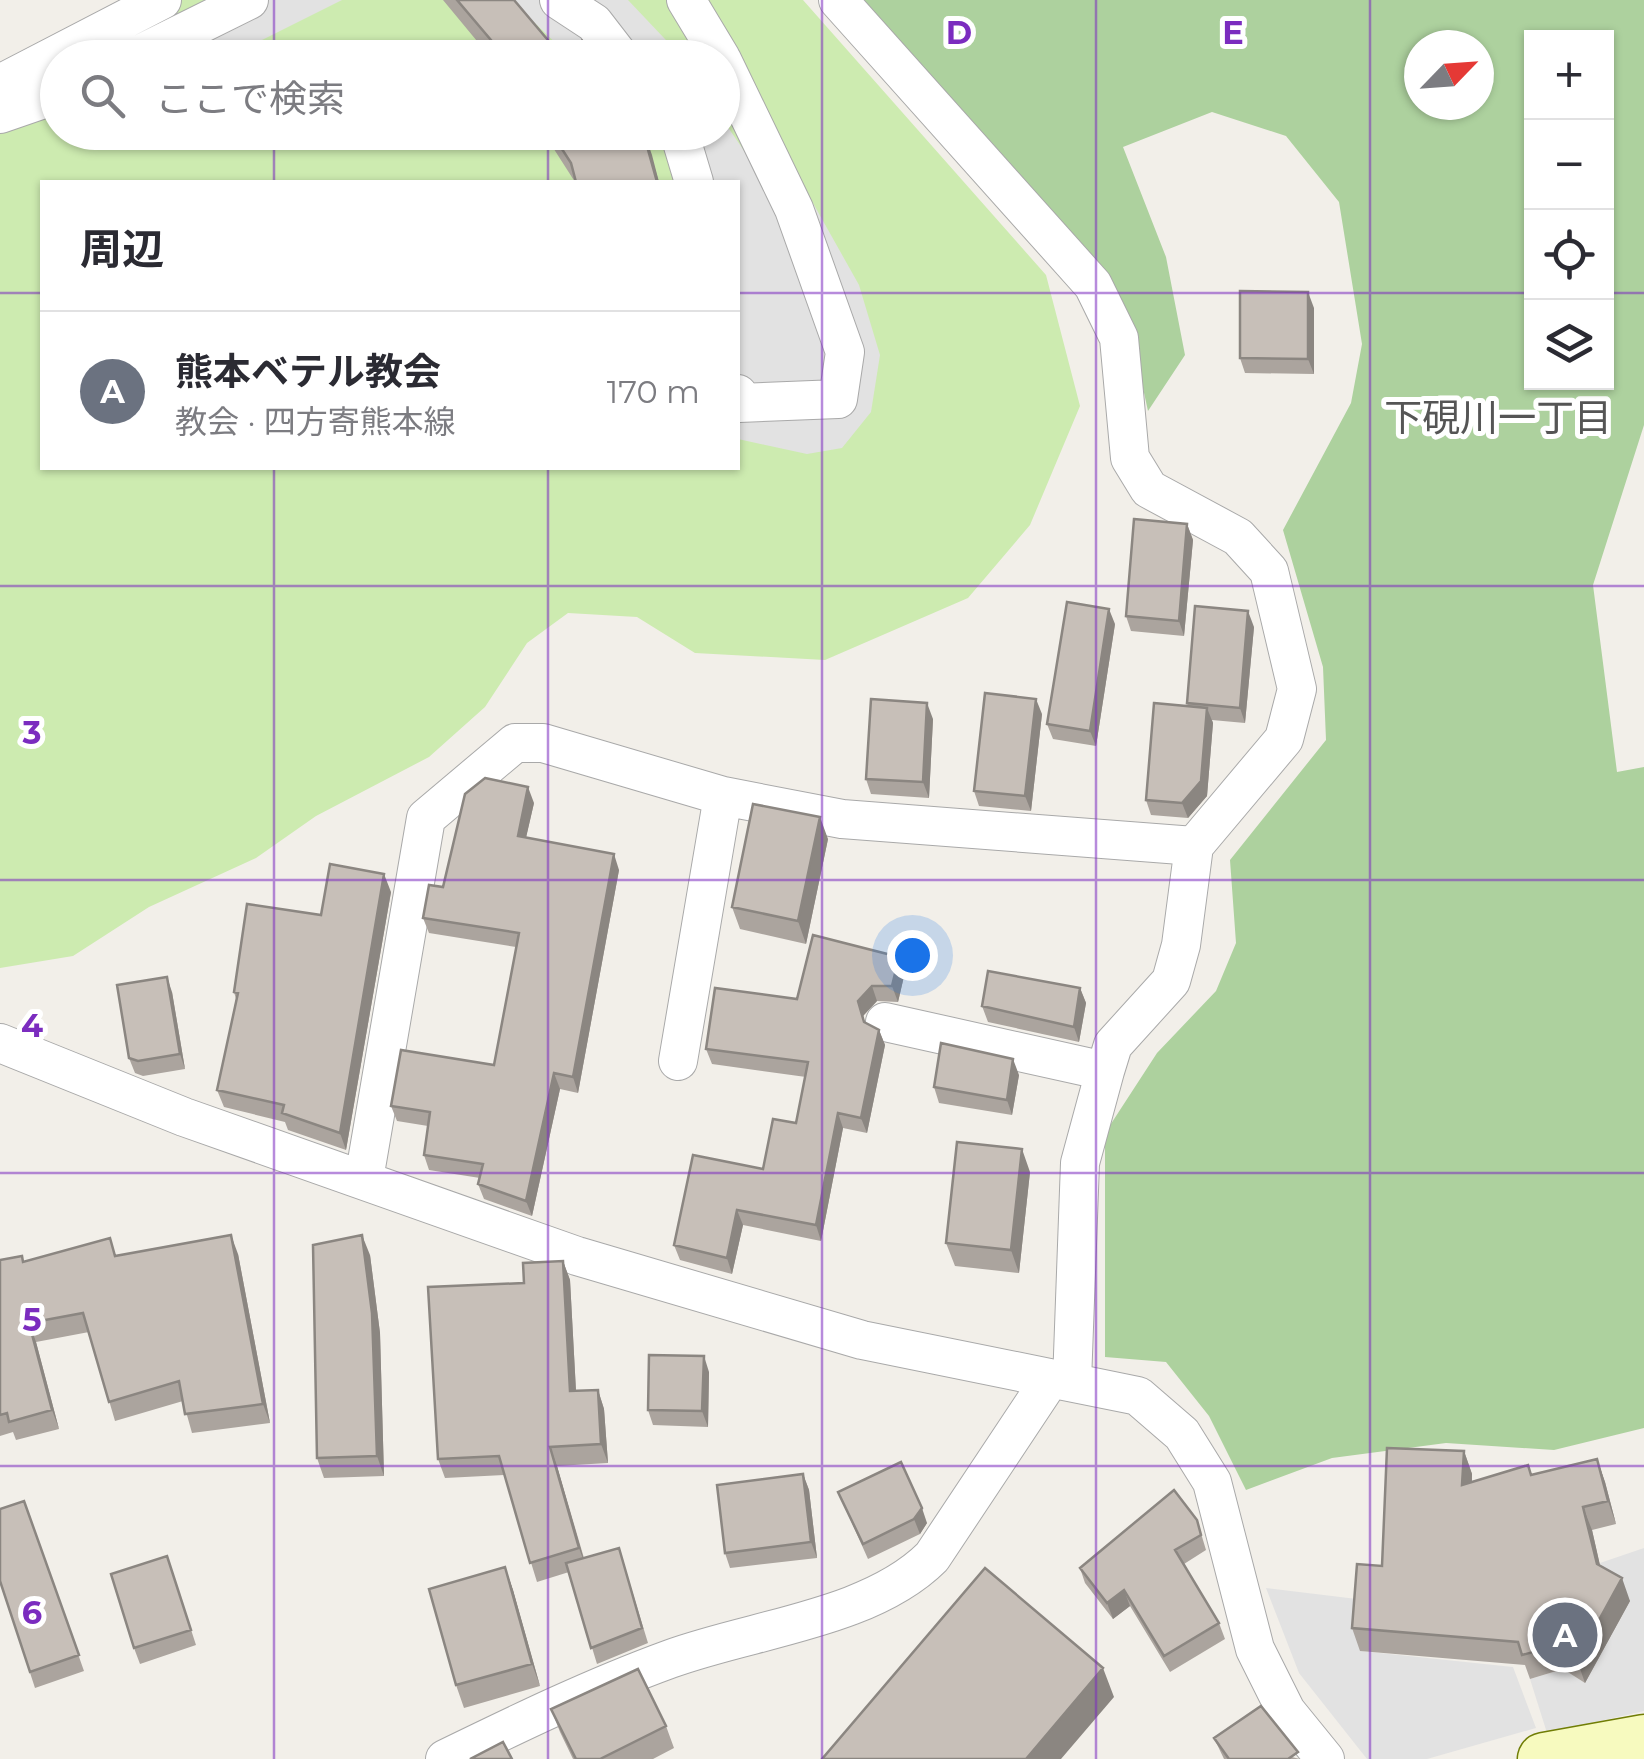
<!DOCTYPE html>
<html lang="ja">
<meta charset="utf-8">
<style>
body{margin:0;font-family:Montserrat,"Noto Sans JP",sans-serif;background:#f7f7f7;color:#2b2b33}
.controls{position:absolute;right:30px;top:30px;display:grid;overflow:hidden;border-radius:0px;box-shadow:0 2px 8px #0004}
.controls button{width:90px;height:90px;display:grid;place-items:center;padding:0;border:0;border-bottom:2px solid #e1e1e2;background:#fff;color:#2b2b33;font:50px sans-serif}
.compass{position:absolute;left:1404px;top:30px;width:90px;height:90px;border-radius:50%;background:#fff;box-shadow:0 2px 8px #0004;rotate:65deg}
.you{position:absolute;left:912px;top:955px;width:35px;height:35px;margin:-25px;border:8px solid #fff;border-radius:50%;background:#1a73e8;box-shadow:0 0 0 15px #1a73e833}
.badge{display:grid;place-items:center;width:65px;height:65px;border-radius:50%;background:#db2777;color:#fff;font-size:32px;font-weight:700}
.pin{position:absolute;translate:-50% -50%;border:5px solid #fff;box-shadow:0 2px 10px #0006}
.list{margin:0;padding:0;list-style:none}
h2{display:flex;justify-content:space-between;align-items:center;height:130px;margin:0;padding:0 40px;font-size:42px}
h2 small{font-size:32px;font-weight:400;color:#7c7c81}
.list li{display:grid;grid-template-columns:65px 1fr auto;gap:30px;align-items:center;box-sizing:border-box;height:160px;padding:0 40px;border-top:2px solid #e1e1e2}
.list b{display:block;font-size:38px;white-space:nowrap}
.list p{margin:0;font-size:32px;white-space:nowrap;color:#7c7c81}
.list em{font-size:32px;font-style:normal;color:#7c7c81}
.icon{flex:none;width:55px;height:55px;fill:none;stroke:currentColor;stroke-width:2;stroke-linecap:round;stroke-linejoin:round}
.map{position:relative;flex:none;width:1644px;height:1759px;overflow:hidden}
.search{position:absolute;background:#fff;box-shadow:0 2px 8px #0004;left:40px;top:40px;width:700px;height:110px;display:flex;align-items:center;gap:25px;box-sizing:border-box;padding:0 35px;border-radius:55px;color:#7c7c81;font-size:38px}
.panel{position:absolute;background:#fff;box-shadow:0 2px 8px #0004;left:40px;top:180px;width:700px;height:290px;border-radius:0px}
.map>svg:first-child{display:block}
</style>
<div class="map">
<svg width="1644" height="1759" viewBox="0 0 1644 1759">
<rect width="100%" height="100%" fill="#f2efe9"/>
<path fill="#cdebb0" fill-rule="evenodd" d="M128,0h675l243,275 34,131 -50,119 -62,73 -143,62 -130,-7 -58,-36 -69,-4 -41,30 -42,64 -56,50 -113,59 -60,42 -107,49 -76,49 -73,12v-902zM58,58h664v74h-664zM42,182h696v286h-696z"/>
<path fill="#add19e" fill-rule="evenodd" d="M856,0h788v425l-51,160 24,187 27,-5v661l-90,22 -108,-7 -114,15 -86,32 -37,-74 -43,-54 -61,-5v-224l52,-80 59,-62 20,-48 -6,-83 96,-120 -3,-73 -40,-137 68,-127 11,-59 -23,-142 -53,-66 -74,-24 -89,35 43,110 19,98 -37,56 -14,-64zM1532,38h74v344h-74zM1419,45h60v60h-60z"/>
<path fill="#e2e2e2" d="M227,0h115l-114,57h-62z
M511,0h56l14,13 13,-13h34l54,57h-76l-13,-14 -23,14z
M699,0l160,285 21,70 -9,57 -29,36 -35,6 -69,-15v-257h-55l-15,-49 54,-1 1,-12 28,41z
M1644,1548v163l-97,22 -17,-54 33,-10 22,14 20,-96 -5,-24z
M1266,1588l99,12 -4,51 152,16 23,61 -109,31h-60l-68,-86z"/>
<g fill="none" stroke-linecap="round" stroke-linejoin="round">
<g stroke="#a9a9a9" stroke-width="40">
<path id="minor" d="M559,0l35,23 27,35
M686,0l35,58
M838,0l255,285 26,53 11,120 19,31 89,48 31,34 28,118 -13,50 -90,107 -13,99 -10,36 -58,64 -8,26 -25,92 -8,219
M132,58l117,-58
M722,60l72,149 51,143 -7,47 -99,4 -1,-9
M0,84l162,-84
M0,114l58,-20
M679,132l15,50
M885,1022l220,49
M0,1043l184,74 393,139 285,84 276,56 44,38 30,48 43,167 31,62 39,48
M678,1061l45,-265 119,23 352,27
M364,1179l62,-361 89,-75h28l180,53
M445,1759c74,-36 148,-72 225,-100 81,-30 200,-40 262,-102l117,-176"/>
</g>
<g stroke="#707d05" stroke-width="55">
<path id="secondary" d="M1544,1759l100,-18"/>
</g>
<use href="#minor" stroke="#fff" stroke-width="38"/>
<use href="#secondary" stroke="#f7fabf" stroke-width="52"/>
</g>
<path fill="#aba49e" d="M443,0h71l49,58h-72z
M543,132h101l15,50h-84z
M1314,308v66l-69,-1 -5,-15z
M1187,524l6,16 -9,96 -53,-5 -5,-15z
M1115,624l-19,122 -43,-7 -6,-15z
M1254,627l-9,96 -33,-3 1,3 -6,73 -19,22 -37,-3 -5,-15 42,-94 -1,-3z
M1042,714l-11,97 -52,-5 -5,-15z
M933,719l-4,79 -58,-4 -5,-15z
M534,803l-8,34 93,33 -41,223 -18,-4 -28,127 -48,-17 -6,-15 2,-6 -51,-8 -5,-15 4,-29 -31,-5 -6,-15 103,-41 22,-118 -87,-14 -6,-15 20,-31z
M828,839l-22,105 -66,-15 -8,-22z
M391,892l-45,258 -58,-20 -3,-8 -61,-15 -7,-17 19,-91 -2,-7 87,-77z
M899,957l6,15 -7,30 -21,-1 -14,15 2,7 14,7 6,15 -18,88 -24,-5 -22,113 -78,-16 -11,49 -52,-14 -6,-15 89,-76 33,-46 10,-46 -94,-13 -6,-15 91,-50z
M1080,988l6,15 -7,39 -91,-20 -6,-16z
M172,992l13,77 -42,7 -8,-3 -6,-15z
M1019,1075l-7,40 -73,-12 -5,-16z
M1030,1172l-11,101 -64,-7 -9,-23z
M238,1254l32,169 -78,10 -9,-32 -68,20 -26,-89 -53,10 23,87 -43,11 -3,-8 -13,4v-176l24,1 93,-5z
M370,1255l10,78 4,143 -60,2 -7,-20z
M563,1261l7,19 6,111 22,-1 6,19 4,54 -51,3 27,92 35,-10 29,95 -51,21 -28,-92 -32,10 -33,-107 -59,3 -7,-19 86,-176z
M709,1372l-1,55 -55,-2 -5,-15z
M1464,1451l8,23v8l60,-7 65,-16 8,23 11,42 -24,6 8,36 30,35 -45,82 -22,-14 -33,10 -5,-14 -165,-14 -8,-23 30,-62z
M803,1474l6,16 8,68 -87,10 -5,-15z
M838,1492l89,31 -7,11 -52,25z
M24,1501l60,170 -49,17 -35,-107z
M1197,1520l9,30 -22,14 35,59 6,16 -55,33 -40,-66 -17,13 -28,-36 -5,-15z
M167,1556l29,89 -56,19 -6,-16z
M505,1567l8,23 27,96 -76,22 -8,-23z
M551,1709l115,17 8,22 -21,11h-80l-13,-27z
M1214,1738l86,21h-76z"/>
<path fill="#8b8681" d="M644,132l8,23 7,27h-2z
M1308,292l6,16v66l-6,-15z
M1187,524l6,16 -9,96 -5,-15z
M1109,609l6,15 -19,122 -6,-15z
M1248,611l6,16 -9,96 -5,-15z
M1036,699l6,15 -11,97 -6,-15z
M927,703l6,16 -4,79 -6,-16z
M1207,708l6,15 -6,73 -19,22 -6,-15z
M528,787l6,16 -11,48 -5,-15z
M820,817l8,22 -22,105 -8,-23z
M614,854l5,16 -41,223 -5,-16z
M384,874l7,18 -45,258 -6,-17z
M899,957l6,15 -7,30 -6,-16z
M167,977l5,15 13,77 -5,-15z
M872,986l5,15 -14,15 6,22 -11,-37z
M1080,988l6,15 -7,39 -5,-15z
M879,1030l6,15 -18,88 -6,-15z
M1013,1059l6,16 -7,40 -5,-15z
M554,1073l6,16 -28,127 -6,-15z
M838,1113l5,15 -22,113 -5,-16z
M1022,1149l8,23 -11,101 -8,-23z
M737,1210l6,15 -11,49 -5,-16z
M231,1235l7,19 32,169 -7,-19z
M362,1235l8,20 10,78 4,143 -7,-20z
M563,1261l7,19 7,130 -7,-19z
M29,1323l7,19 23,87 -7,-19z
M704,1356l5,16 -1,55 -6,-16z
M598,1390l6,19 4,54 -7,-19z
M550,1447l7,19 29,101 -7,-19z
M1464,1451l8,23 -1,34 -9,-23z
M1597,1459l8,23 11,42 -8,-23z
M803,1474l6,16 8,68 -6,-16z
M1583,1507l9,23 13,57 -8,-23z
M922,1508l5,15 -7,11 -6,-15z
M505,1567l8,23 27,96 -8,-22z
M1622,1578l8,23 -45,82 -8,-23z
M1124,1590l6,16 -17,13 -6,-16z
M1103,1668l11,29 -53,62h-35z"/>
<path fill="#c7bfb8" stroke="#8b8681" stroke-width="2.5" d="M457,0h57l49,58h-60l-7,-12z
M582,41l12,17h-23z
M551,132h92l14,50h-81l-5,-19z
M1240,291l68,1v67l-68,-1z
M1134,519l53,5 -8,97 -53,-5z
M1067,602l42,7 -19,122 -43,-7z
M1195,606l53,5 -8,97 -53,-5z
M985,693l51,6 -11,97 -51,-5z
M871,699l56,4 -4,79 -57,-3z
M1154,703l53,5 -6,73 -19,22 -36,-3z
M485,778l43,9 -10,49 96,18 -41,223 -19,-4 -28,128 -48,-17 5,-20 -59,-9 6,-43 -39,-6 10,-56 93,15 25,-132 -96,-15 6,-33 14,2 22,-93z
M753,804l67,13 -22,104 -66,-14z
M330,864l54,10 -44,259 -58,-20 2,-8 -67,-15 21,-97 -4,-1 13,-88 74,11z
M813,935l86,22 -7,29h-20l-14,15 6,21 15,8 -18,88 -23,-5 -22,112 -79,-15 -10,48 -53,-13 19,-90 70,14 10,-50 23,4 12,-61 -102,-13 9,-61 82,11z
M988,971l92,17 -6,39 -92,-21z
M167,977l13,77 -42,7 -9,-3 -12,-73z
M941,1043l72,16 -6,41 -73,-13z
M957,1142l65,7 -11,101 -65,-7z
M231,1235l32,169 -78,10 -6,-33 -70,21 -26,-89 -54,10 23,87 -43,12 -2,-9 -7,2v-155l22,-4 1,6 87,-24 5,18z
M362,1235l10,78 5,143 -60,2 -4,-213z
M563,1261l7,130 28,-1 3,54 -51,3 29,101 -49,15 -31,-107 -61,3 -10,-172 96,-4 -1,-20z
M649,1355l55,1 -2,55 -54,-1z
M1387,1448l77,3 -2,34 66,-20 3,10 66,-16 11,42 -25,6 14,57 25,14 -45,82 -22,-14 -33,9 -4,-13 -166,-14 5,-64 25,2z
M901,1462l21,46 -8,11 -51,25 -25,-52z
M803,1474l8,68 -86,11 -8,-68z
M1174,1490l23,30 4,15 -26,15 44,73 -55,33 -40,-66 -17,13 -27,-35z
M24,1501l55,154 -49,17 -30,-91v-72z
M619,1548l23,80 -51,20 -25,-85z
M167,1556l24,74 -57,18 -23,-74z
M505,1567l27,97 -76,21 -27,-96z
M985,1568l118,100 -77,91h-204z
M638,1669l28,57 -66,33h-24l-25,-50z
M1261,1706l37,46 -10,7h-59l-15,-21z
M503,1742l9,17h-42z"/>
<path fill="none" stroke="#7b2cbf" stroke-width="2.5" stroke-opacity="0.55" d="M274,0v58M548,0v58M822,0v1759M1096,0v1759M1370,0v1759M274,132v50M548,132v50M0,293h42M738,293h794M1606,293h38M274,468v1291M548,468v1291M0,586h1644M0,880h1644M0,1173h1644M0,1466h1644"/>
<g text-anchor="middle" stroke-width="10" stroke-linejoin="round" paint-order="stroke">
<g font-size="38" fill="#555" stroke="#fff">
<text x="1498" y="431">下硯川一丁目</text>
</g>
</g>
<g font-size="32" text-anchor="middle" font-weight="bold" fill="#7b2cbf" stroke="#fff" stroke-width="10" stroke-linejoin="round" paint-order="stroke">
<text x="959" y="44">D</text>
<text x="1233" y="44">E</text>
<text x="32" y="744">3</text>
<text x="32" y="1037">4</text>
<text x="32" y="1331">5</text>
<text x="32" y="1624">6</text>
</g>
</svg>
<div class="controls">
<button>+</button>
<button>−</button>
<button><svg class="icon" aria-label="locate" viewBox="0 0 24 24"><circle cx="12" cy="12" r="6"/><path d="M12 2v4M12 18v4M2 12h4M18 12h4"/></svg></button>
<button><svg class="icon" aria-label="layers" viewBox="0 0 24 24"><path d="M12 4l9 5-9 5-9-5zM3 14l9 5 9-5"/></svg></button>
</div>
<svg class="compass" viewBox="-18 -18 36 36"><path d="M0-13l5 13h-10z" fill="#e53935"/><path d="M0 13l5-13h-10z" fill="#7c7c81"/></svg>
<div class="you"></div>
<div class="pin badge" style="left:1565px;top:1635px;background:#6b7280">A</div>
<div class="search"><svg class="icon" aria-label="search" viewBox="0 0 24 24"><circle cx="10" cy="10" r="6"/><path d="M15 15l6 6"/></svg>ここで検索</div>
<section class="panel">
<h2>周辺<small></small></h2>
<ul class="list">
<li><span class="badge" style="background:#6b7280">A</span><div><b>熊本ベテル教会</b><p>教会 · 四方寄熊本線</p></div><em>170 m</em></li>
</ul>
</section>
</div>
